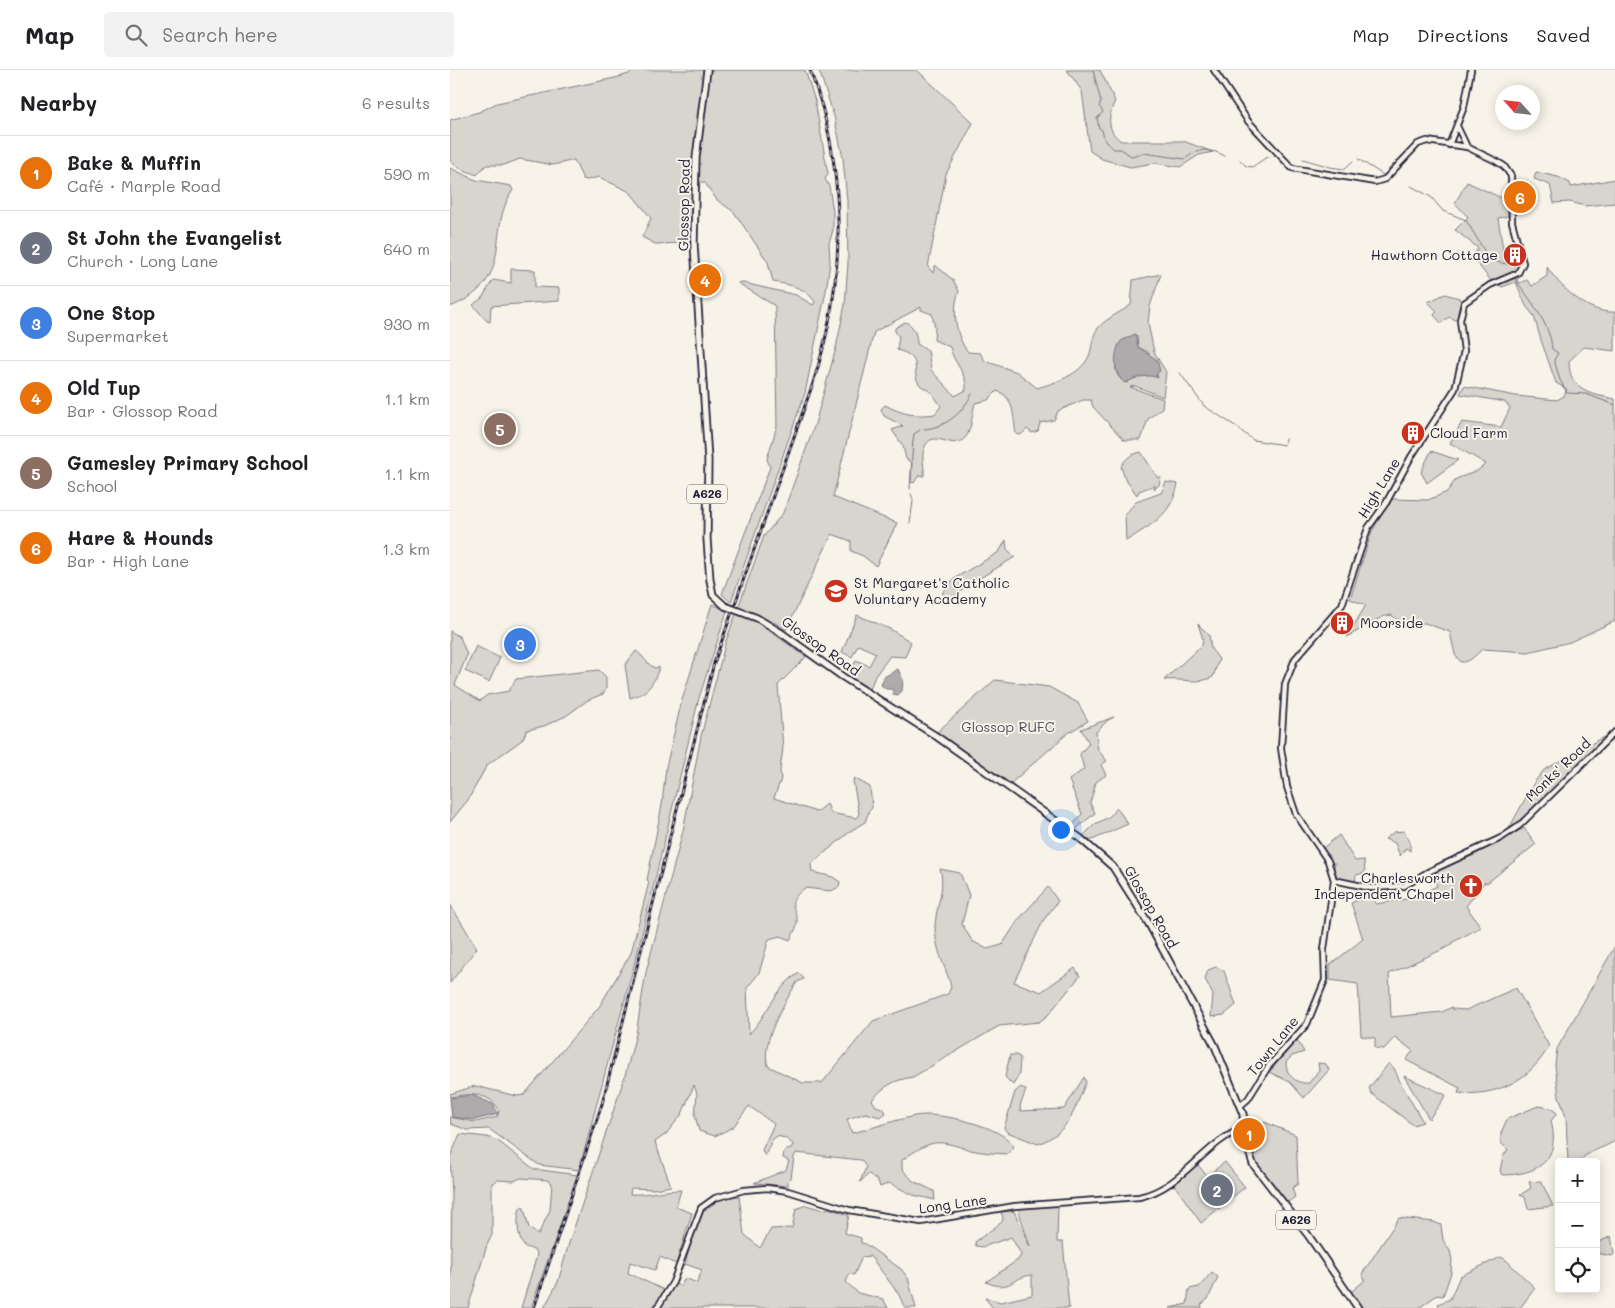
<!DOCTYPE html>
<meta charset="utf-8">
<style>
body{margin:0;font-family:Mali,sans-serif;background:#f2f2f2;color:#202124}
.controls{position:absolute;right:15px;bottom:15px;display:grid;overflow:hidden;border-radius:5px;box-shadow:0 2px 12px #0003}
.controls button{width:45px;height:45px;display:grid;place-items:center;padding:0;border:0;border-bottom:1px solid #e0e0e0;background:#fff;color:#202124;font:25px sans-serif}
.compass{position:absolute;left:1045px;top:15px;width:45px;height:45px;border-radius:50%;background:#fff;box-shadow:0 2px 12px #0003;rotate:297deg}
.you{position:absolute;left:610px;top:759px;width:18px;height:18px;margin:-12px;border:4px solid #fff;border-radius:50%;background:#1a73e8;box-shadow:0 0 0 8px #1a73e833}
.badge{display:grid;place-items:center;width:32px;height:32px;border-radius:50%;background:#111827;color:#fff;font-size:16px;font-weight:700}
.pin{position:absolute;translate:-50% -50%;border:2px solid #fff;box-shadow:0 1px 5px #0006}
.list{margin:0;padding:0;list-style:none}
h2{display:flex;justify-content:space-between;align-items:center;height:65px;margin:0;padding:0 20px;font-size:21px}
h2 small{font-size:16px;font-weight:400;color:#757577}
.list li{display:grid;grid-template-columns:32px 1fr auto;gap:15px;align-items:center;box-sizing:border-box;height:75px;padding:0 20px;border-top:1px solid #e0e0e0}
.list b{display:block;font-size:19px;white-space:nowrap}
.list p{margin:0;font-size:16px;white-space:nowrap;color:#757577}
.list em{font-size:16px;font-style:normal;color:#757577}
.icon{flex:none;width:28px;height:28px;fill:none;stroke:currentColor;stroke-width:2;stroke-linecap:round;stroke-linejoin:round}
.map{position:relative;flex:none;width:1165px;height:1238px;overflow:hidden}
header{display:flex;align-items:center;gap:30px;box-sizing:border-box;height:70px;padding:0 25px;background:#fff;border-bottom:1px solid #e0e0e0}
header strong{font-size:24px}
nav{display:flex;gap:28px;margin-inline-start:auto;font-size:18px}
.search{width:350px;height:45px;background:#f2f2f2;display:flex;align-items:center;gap:12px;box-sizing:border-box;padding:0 18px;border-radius:5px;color:#757577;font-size:19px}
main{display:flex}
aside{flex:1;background:#fff}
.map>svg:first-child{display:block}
</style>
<header>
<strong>Map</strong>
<div class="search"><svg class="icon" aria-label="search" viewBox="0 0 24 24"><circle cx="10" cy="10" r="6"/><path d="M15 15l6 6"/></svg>Search here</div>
<nav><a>Map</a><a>Directions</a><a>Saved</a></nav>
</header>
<main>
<aside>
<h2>Nearby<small>6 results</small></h2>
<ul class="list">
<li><span class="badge" style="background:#e8710a">1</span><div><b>Bake &amp; Muffin</b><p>Café · Marple Road</p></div><em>590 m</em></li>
<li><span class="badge" style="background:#6b7280">2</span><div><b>St John the Evangelist</b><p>Church · Long Lane</p></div><em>640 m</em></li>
<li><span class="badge" style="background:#3f7fe0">3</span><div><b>One Stop</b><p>Supermarket</p></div><em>930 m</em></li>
<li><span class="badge" style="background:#e8710a">4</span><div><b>Old Tup</b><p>Bar · Glossop Road</p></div><em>1.1 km</em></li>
<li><span class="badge" style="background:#8d6e63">5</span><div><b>Gamesley Primary School</b><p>School</p></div><em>1.1 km</em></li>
<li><span class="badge" style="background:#e8710a">6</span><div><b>Hare &amp; Hounds</b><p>Bar · High Lane</p></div><em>1.3 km</em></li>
</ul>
</aside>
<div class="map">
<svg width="1165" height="1238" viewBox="0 0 1165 1238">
<rect width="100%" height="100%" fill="#f7f3e8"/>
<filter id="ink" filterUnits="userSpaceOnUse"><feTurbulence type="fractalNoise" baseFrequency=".02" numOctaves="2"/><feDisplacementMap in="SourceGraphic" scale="10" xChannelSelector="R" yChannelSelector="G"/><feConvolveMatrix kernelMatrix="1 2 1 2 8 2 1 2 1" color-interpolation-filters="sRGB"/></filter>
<g filter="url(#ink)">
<path fill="#d8d5cf" stroke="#7d7c85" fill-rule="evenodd" d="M182,0h173l10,31 13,73 -3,5 4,7 4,25v19l-4,14 1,18 -4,29 -21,102 -74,209 -9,-8 48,-127 -3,-8 10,-33 -2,-120 -37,-23 1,-1 57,13 17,10 2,-3c-10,-15 -24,-17 -42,-20l-5,-20 -34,-50 -17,-12 -12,-17 -8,-2 -4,62 -38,1 -13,-7 9,-19 -21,-26 -31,-15 -12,3 -4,-1 -9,-19 -21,5 -33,-6 -16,6h-18l-9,10 -18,-7 -9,-7v-41l29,-8 18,-9 118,-25 14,-4z
M369,0h98l56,53 -27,51 -18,93 5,6 2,-8 18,15 6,11c-7,18 -4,45 9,61l12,1 5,8 32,11 20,16c17,-5 44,-13 52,-32 4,-9 2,-20 10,-29 8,-9 22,-15 32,-22l2,-25 28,-6 -11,32 -2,17 6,29 12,20 -3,25 -28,-11 -5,1 33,12 -1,9 -14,11 -7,21h-17l-31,-33 -2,-7h-8l-25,11 -4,9 -14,3 -2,8 -6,2 -5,-4 -6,6 -5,-1c-3,-16 -1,-37 -19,-43l-9,9 -13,3c-3,10 -3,25 -9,34 -13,17 -34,-12 -42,12 -3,9 1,18 0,27l-5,-1 -5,8 -3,-1 1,-19 -6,-4 -3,-13 -11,-16 11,-4 -19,-10 -3,-7 4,-4c17,9 30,12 50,9l6,-8c-4,-5 -7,-12 -13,-16 -1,-1 -6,-3 -7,-4 -13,-13 6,-28 -24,-36l2,-13 -4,-6v-3l10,-6c9,3 12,13 12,22l11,7 3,19 24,26 11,-6c2,-16 -13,-27 -16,-43l-16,-7 1,-12 -3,-14 -11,-4v-3l-47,25 -41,165 64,26 -21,43 -13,-10 -12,-5v-10l-19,-7 -46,96 -12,-8 -7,7 39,28 -28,28 5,63 -3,22 1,9 -7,19 43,14 10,-8 4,9 25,5 3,-4 -6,-33 1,-3 16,9 2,21 -3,3 -4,11 -13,8 -41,34 1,8 21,5 7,5 -1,5 -8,4 -26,-3c-23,17 -6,19 -8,36 -1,6 -5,11 -7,16l-10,-4 -11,3 -10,34 -12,15 2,46c18,-18 27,-48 50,-61l5,6 -7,3c-13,22 -37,60 -29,84l35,17h19l51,-62 75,-27 3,-7c-4,-17 -13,-32 -15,-49 -5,-24 11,-46 4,-69l20,4 9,22 -7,29 10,17 15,8 15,-4 17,-26 29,-32 10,14 -15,20 -29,61 27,10 34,-24 5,8 -32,39 -9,7 -40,4 -86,51c-19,3 -29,9 -41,23l4,6 8,3 2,4 -6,4 -14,-4 -19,6 5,14c22,-5 42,-13 63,-17 22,-5 89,10 99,31l-7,7c-12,-1 -25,-1 -36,-4 -35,-10 -37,-12 -69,10v9l11,12 21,10 1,9 -22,-5 -24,-12 -9,4 -2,-6 -9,-7 -9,8 6,-15 -5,-7 -65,-7 -2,4 -3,21 -3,3v5l-34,-3 32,-13 3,-9 -6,-3 1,-7 7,-2 2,-5 -8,-6 -8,-2 -5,4 -7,16 -3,-6 12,-26 -25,-18 -16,21 -18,9 -16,-5 -4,-16 2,-21 -3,-9 -12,29 -16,20 -11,8 16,44 -17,3 -23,-1 -1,6c18,1 34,-4 51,-4l-5,17 16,6 -16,51 -16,-7 -5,13 -25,-8 -2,11 36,17 -10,18h-110l14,-26 11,-39 56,-167 11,-42 10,-62 37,-141 18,-95 25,-95 38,-105 19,-23 32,-89 21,-76 9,-44 3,-41 -1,-62 -4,-43 -9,-42zM687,266l1,11 10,5 10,25c-8,-3 -25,-1 -31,6 -16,-6 -12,-25 -8,-39z
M617,0h33l15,31c-7,15 -9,29 6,40h62l30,11 -14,3 -19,12 -25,-4 -25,4 -28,-8 -12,-8 -8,-60z
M0,98l26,12 35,6 2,4c-29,43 5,90 -63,117z
M1086,102l22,5 12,6 1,4 44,-8v24l-30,3 -15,-4 -16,1 -4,-18 -16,-6z
M1017,112l41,19v15l-10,2 7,44h10l5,4 -4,6 -24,10 -19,-24 5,-10 -23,-18 13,-13 -13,-14z
M1097,197c14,21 41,47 68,45v39l-31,-4 -15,14c0,31 22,33 46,38v222l-45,21 -42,10 -45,-3c-8,5 -12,14 -22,13l-6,-7 -5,-23 -25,-9 -21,1 -13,-9 -9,2 -35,20 19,-32 -16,-6 22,-68 19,-32 37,1 19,-8 9,-13 21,-8 9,-7 -36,-21 12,-21 39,5 9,-19 -5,-6 -45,-8 4,-8 52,10 41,4 7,-4 3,-7 -11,-6 -16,-46 -6,-21 -8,-10 -10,-24 -14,5 -3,-2 22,-11 1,2 -5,3 2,4 8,-3 5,6 15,-10z
M61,199l24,1v17l24,1v13l-68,5 -1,16 -3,-1 -14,-16 9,-7 11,-18 18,3z
M995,224l14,4 2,4 -3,19 -9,-4 -8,6 -7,-8 3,-4 -9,-9z
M981,381l27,9 -31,23 -6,-11z
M691,382l17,26 3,-1 -2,8 -5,4 1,-4 -16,6 -2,4 -12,-16 -4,-12c4,-9 11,-13 20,-15z
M716,412l12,2c-7,32 -26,40 -52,57l-1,-27 11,-12 25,-9z
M556,470l1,9 8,8 -40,24 -26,19 -7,-7 13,-15 44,-26z
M262,534l15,7 -28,87 -62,256 -58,216 -40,-5 -50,-36 -22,1 -16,-6 -1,-7 25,5 22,-5 2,-6c-7,-19 -32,-18 -48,-14l-1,-3 25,-8 42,10 7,-1 75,-88 32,-54 18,-71 -2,-2 15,-75 4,-38 16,-67z
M407,545l33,14 21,13 -6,15 -15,-1 -15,20 -5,13 -21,-13 7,-16 13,6 7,-13 -18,-8 -6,12 -10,-5z
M748,554l11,11 2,14 8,10 -6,18c-17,8 -30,1 -49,3l38,-35 1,-6z
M0,561l10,6 7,18 -12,30 25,16 7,-6 22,-4 7,-12 83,-9 7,7v12l-3,5 -15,6 -22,16 -22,10 -17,4 -5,10 -35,25 -19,35 -18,22z
M26,576l24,12 -11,24 -24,-11z
M186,581c7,4 10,13 19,17l4,-1c-5,17 -11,26 -29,31l-5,-33z
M545,610l54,7 29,16 10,18 -20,12 -58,51 -73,-52z
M664,647l-6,3 -12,12 2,18 9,11 -6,4 5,10 -10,7 -6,21 5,10 -20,17 -4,-3 11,-13 -13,-34 15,-11 -4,-15 9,-11 -8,-14z
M1157,665l-2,4 -98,93 28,-51 9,-11z
M667,738l11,16 -38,17 -7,-5 12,-12 14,-7z
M1074,758l12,16 -49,39 -2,-1 -19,24 15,21 -28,15 -3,4 -61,28 2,43 51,-5 10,-5v2l14,1 50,-22 33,58c-18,34 -53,51 -91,47l2,-5 -54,-28 7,-9 -18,-14 -11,12 -9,-1v-10l-14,-2 -3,-52 -28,-4v-15l33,-26 -12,-36 14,-6 6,-6 5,13 36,-6 25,-12 -5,-13 42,-18z
M954,761l6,11v9l-4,-3 -6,8 -5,-13 -10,-4 9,-7z
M889,765l16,26 9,-1 1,13 -9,2 -1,8 -17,-4 -4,-11 1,-5h-3l-9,-15z
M0,834l27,44 -27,35z
M1165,876v195c-15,9 -25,9 -37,21h-10l-2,-45 -7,-21 -4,-31 2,-16z
M766,897l8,4 12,34 -12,10 -13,2 2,-22 -8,-16 3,-9z
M847,970l7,12 -12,4 -6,6c0,13 9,22 23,21l10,-13 -1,-7 8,1 3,6 -25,28 -14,-16 -21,-10z
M560,985h6l4,2 -1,18 -6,10 -8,-8z
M939,993l5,5 6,14 23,40 -10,3 -42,-32 -2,-5z
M954,1006l42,19 -17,24z
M634,1007l2,5c-12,28 -16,50 -48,62l-31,-12 -3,-4 11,-36 6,-5 5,3 -6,16 1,5 43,-2z
M1088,1036l13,2 6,5 -6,8c10,39 -13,54 -49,54l-2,-4 3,-15 5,-6 -7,-7v-10l6,-14z
M814,1052l32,13 2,49 -6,4 3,9 -8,6 -30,-36 -4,-10 7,-6z
M10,1064l27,3 11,4 36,28 44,6 -47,133h-10l16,-53 -1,-4c-4,-2 -9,-3 -12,-5 -7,-7 -8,-32 -3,-39l3,1 5,20 9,7 12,-25 2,-27 -5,-3 -26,-2 -7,3 -16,-1 -6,3v52l-5,10 -19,63h-18l2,-114 -2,-36z
M775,1092l20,25 -44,36 -28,-40 25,-18 9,11z
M1091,1111l12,25 -25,3 -3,-12 -5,-2 11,-7 -2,-6z
M289,1126l5,38 16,14 11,-19 21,-1 4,-19 10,-4 17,5 5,-2 21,7 -4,18 16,5v5l4,1 36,25 7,9 8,30h-11l-7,-15 -28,-37 -8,1 -8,18 -4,-2 -4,9 12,11 25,6 5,9h-229l16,-24 6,2 4,-8 12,5 5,-13 -17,-6c6,-18 10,-50 27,-61 8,-5 19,-6 27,-7z
M608,1135l-1,37h6l6,66h-76l-8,-10 16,4 31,-7v-20c-21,2 -21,18 -46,7l33,-23 2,-5 -10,-17 -28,10 -7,-1 -1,-4 27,-20 1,-4 -2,-6 13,-1 16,36 -12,-38z
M949,1148l35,4 7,3 2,15 7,11 2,9 -1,13 -8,23 -6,-1 -18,13h-57l-11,-16 14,-12 -3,-6z
M1161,1166l3,18 -2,2 -16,-3v-9z
M1051,1187l5,3 29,28 -15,20h-80l-2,-4 12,-5 10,-23z
M762,1202l6,5 -10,22 -7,6 1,3h-32l17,-4 2,-15 10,-2z"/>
<path fill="#aeabad" stroke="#76747f" d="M685,264l3,13 19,13 3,11 -4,3 2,4c-11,-5 -23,0 -33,5 -12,-8 -12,-30 -4,-42z
M448,599l5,11 -1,11 -4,4 -5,-1v-5h-7l-5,-4 3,-8z
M22,1025l21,9 5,10 -24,6 -22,-3 -2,-19z"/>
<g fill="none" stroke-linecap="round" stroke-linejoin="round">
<path stroke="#76747f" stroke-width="1" d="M643,0l8,32 -2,4 4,6 -6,6 2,10 3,2 3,11 9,8h7l10,7 13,-3 41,6 8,-6 11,-3 12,2 9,4
M853,89l27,8 14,2 9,-8
M908,89l27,17
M790,90l6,6 6,1 15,-10 9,-1
M961,116l20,11 12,14 23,9 22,37 9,5 19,4
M1069,205l-4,4c13,18 36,46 37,70l6,4 -4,7 6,20 7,13 19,1 29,11
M730,303l24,33 36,23
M474,359c23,-2 38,-16 48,-35
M790,360l13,10 31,5 1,-6
M460,419l3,-49 1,-6 6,-4
M461,424l2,5
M460,453l3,-22"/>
<g stroke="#22223b" stroke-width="8">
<path id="tertiary" d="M764,0l34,51 44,47 83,14 10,-3 33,-35 9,-3 40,6 29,14 8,5 7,10 1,46 11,41 -5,10 -28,12 -26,18 -4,17 4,31 -9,38 -44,68 -25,46 -18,25 -26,77 -47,54 -10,25 -4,64 6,39 9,27 32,47 6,19 -10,69 1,31 -18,44 -39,43 -20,32 -8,7
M1007,56l10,21
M999,75l15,-38 7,-37
M884,810l37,8 33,-2 24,-14 73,-34 18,-12 96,-94
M207,1238l16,-26 28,-74 14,-10 29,-8 23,-2 21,3 61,19 72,12 94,-16 124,-9c44,-9 65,-55 105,-69"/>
</g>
<g stroke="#22223b" stroke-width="9">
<path id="primary" d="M257,0l-11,88 -2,86 14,216 -1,79 3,41 3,15 12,11
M330,562l63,45 93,59 144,102 33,29 36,57 66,122 28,68 2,25 8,25 55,71 50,73"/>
</g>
<use href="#tertiary" stroke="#f7f3e8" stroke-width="4.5"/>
<use href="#primary" stroke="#f7f3e8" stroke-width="5.5"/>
<g stroke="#22223b" stroke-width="3">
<path id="rail" d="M84,1238l68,-204 112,-441 99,-280c33,-101 35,-213 -3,-313"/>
</g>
<use href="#rail" stroke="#f7f3e8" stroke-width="1" stroke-dasharray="4" stroke-linecap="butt"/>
<g stroke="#22223b" stroke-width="9" stroke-linecap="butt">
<path id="primary-bridge" d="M275,536l32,12 23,14"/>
</g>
<use href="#primary-bridge" stroke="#f7f3e8" stroke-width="5.5"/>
</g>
</g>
<defs>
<g id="building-disc" transform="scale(1.25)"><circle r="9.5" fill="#c8321e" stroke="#f7f3e8"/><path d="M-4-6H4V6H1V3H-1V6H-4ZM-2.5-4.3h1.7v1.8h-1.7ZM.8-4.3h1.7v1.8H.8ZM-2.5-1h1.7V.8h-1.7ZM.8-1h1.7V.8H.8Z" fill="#fff"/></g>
<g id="school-disc" transform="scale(1.25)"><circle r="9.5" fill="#c8321e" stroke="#f7f3e8"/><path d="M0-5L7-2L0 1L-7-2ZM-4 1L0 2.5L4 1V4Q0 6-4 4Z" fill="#fff"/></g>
<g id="church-disc" transform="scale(1.25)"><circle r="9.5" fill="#c8321e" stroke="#f7f3e8"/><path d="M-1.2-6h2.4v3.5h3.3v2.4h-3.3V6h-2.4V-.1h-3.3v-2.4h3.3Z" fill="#fff"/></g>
</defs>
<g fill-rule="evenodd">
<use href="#building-disc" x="1065" y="185"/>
<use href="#building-disc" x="963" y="363"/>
<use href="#school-disc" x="386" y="521"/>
<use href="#building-disc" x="892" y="553"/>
<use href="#church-disc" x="1021" y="816"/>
</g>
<g text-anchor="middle" stroke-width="4" stroke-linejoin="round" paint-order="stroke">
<g fill="#f7f3e8" stroke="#62616f" stroke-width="1">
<rect x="237" y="414.5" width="40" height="19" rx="4"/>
<rect x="826" y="1140.5" width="40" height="19" rx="4"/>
</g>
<g font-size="12" font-weight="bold" fill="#22223b">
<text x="257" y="428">A626</text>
<text x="846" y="1154">A626</text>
</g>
<g font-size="14" fill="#22223b" stroke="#f7f3e8">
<text transform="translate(234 135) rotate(-89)" y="5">Glossop Road</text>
<text transform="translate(929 418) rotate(-59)" y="5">High Lane</text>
<text transform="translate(371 576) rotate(35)" y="5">Glossop Road</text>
<text transform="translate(1108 700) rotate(-44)" y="5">Monks' Road</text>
<text transform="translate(701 837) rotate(60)" y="5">Glossop Road</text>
<text transform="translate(823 976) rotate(-51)" y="5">Town Lane</text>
<text transform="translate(503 1134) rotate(-8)" y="5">Long Lane</text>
</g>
<g font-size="14" fill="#22223b" stroke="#f7f3e8" text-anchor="start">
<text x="1048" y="190" text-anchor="end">Hawthorn Cottage</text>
<text x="980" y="368">Cloud Farm</text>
<text x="404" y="518">St Margaret's Catholic<tspan x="404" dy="16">Voluntary Academy</tspan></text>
<text x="910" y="558">Moorside</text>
<text x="1004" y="813" text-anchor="end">Charlesworth<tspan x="1004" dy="16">Independent Chapel</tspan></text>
</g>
<g font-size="14" fill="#504f60" stroke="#f7f3e8">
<text x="558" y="662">Glossop RUFC</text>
</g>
</g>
</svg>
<div class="controls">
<button>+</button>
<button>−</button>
<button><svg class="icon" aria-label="locate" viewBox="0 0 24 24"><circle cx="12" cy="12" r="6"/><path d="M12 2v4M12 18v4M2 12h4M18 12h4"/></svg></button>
</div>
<svg class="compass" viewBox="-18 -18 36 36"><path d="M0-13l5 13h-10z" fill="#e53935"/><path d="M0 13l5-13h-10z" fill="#757577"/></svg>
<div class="you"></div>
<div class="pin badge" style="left:799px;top:1064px;background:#e8710a">1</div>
<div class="pin badge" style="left:767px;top:1120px;background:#6b7280">2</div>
<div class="pin badge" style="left:70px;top:574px;background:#3f7fe0">3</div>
<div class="pin badge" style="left:255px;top:210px;background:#e8710a">4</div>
<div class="pin badge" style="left:50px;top:359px;background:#8d6e63">5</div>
<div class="pin badge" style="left:1070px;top:127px;background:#e8710a">6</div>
</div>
</main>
